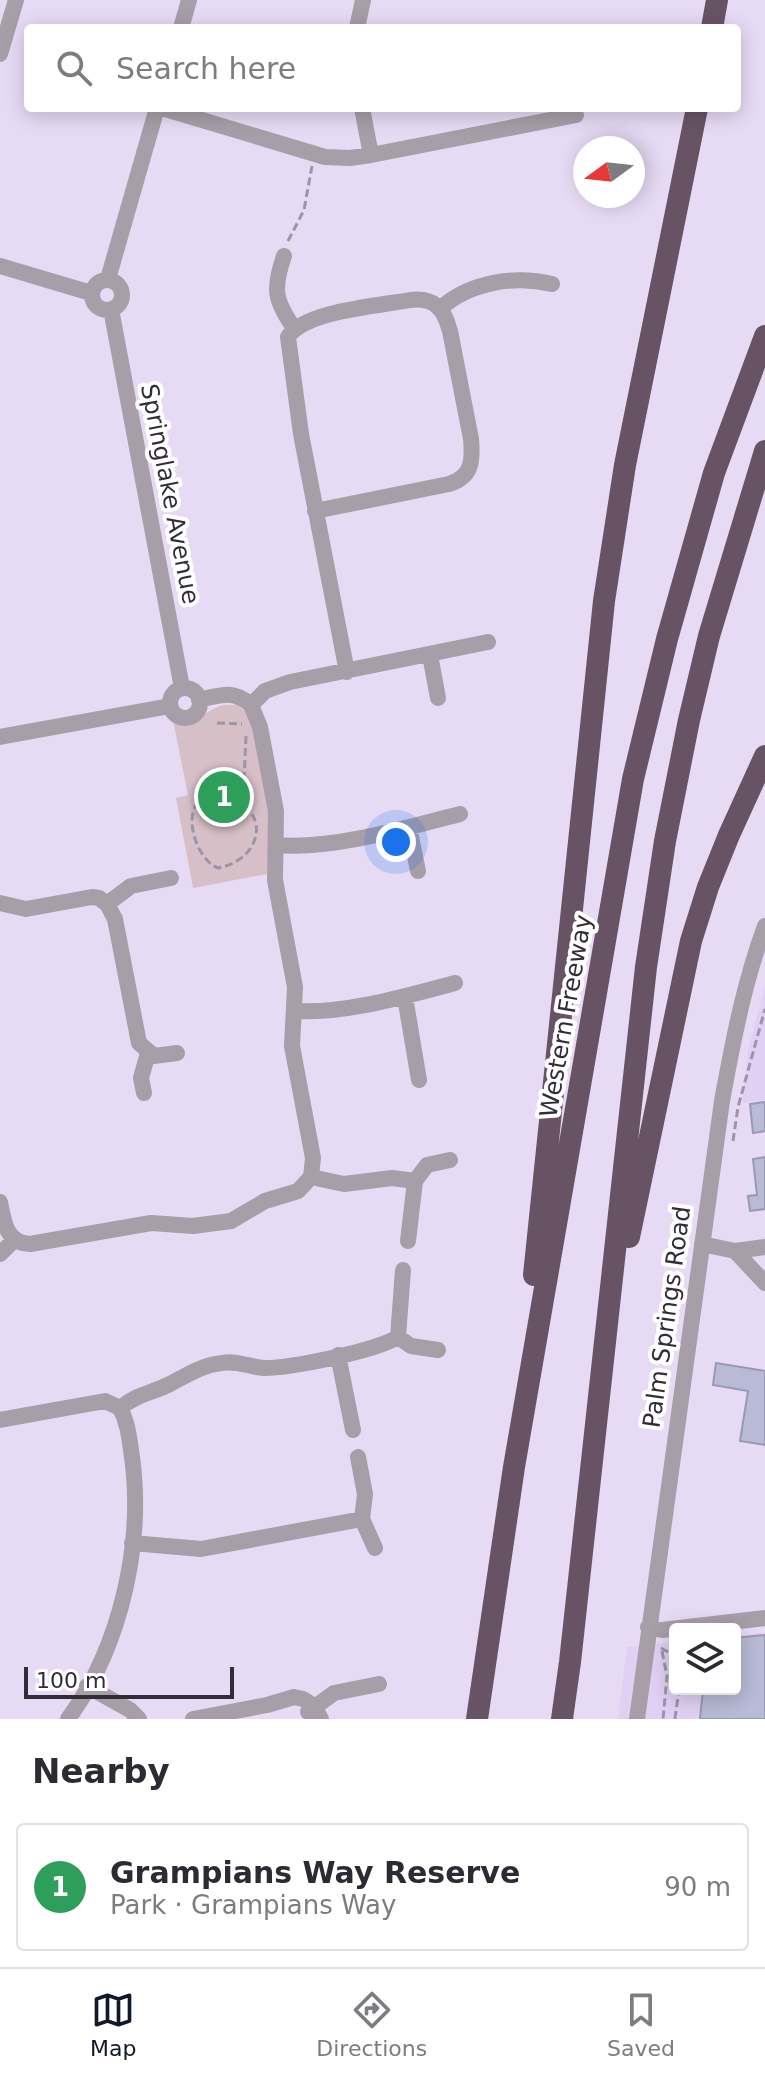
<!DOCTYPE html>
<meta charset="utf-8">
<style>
body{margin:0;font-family:"DejaVu Sans",sans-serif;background:#f2f2f3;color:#2b2b33}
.controls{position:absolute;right:24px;bottom:24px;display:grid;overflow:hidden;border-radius:8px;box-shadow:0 4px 20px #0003}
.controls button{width:72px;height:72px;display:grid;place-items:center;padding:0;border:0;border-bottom:2px solid #e1e1e2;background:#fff;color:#2b2b33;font:40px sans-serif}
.compass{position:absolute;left:573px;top:136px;width:72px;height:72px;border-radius:50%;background:#fff;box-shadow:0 4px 20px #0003;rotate:255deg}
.scale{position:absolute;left:24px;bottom:20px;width:210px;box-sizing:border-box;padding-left:8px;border:4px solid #312c36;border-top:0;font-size:22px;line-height:28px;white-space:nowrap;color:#312c36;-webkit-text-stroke:6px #fff;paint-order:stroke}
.you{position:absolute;left:396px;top:842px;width:28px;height:28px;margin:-20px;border:6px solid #fff;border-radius:50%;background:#1a73e8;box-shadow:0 0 0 12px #1a73e833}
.badge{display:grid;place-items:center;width:52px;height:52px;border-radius:50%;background:#111827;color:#fff;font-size:26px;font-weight:700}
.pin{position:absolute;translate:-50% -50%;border:4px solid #fff;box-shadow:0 2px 8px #0006}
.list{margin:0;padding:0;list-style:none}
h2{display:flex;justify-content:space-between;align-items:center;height:104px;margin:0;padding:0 32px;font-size:34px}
h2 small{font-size:26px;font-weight:400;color:#7c7c81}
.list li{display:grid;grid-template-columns:52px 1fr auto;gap:24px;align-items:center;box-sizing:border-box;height:128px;margin:0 16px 16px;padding:0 16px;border:2px solid #e1e1e2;border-radius:8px}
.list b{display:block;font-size:30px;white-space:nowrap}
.list p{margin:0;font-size:26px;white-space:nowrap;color:#7c7c81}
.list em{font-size:26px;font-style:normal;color:#7c7c81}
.icon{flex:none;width:44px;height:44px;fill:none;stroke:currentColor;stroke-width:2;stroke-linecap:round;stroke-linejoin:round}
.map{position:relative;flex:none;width:765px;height:1719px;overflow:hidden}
.search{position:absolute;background:#fff;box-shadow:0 4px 20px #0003;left:24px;right:24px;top:24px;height:88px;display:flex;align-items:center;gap:20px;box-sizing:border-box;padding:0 28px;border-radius:8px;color:#7c7c81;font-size:30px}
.sheet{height:248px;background:#fff}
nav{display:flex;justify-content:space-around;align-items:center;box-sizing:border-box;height:112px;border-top:2px solid #e1e1e2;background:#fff;font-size:22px;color:#7c7c81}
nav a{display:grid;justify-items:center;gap:4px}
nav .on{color:#111827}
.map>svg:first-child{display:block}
</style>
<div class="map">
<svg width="765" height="1719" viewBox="0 0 765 1719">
<rect width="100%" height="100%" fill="#e7daf5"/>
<path fill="#e0d0f3" d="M765,986v114l-23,3 6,-53z
M765,1633v86h-147l9,-72 48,-5v47h60v-53z"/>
<path fill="#d7bfc7" d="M223,705h13l11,7 8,26 16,86 -4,50 -74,14 -17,-90 12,-3 -15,-75c25,8 28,-9 50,-15z"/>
<path fill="#b8bad6" stroke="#989ab5" stroke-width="2" d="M765,1102v29l-12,2 -3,-29z
M765,1157v52l-15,2 -2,-15 9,-1 -4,-36z
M716,1363l49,8v74l-25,-4 8,-50 -35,-6z
M765,1635v84h-65l3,-30h32v-51z"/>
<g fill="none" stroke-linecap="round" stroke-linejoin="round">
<path stroke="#9e94a8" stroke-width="3" stroke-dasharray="8 4" stroke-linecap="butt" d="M288,241l16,-31 8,-44
M217,723l25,1
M210,795c61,1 60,63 8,73 -24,-9 -40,-66 -8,-73z
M243,804l3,-68
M733,1141l5,-34 27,-98
M661,1648l14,8
M662,1651l5,25 -4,43
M675,1719l4,-30"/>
<path stroke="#a89ea7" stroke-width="16" d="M181,28l8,-28
M357,28l6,-28
M0,54l16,-54
M162,108l163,49 25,1 21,-3 205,-40
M362,108l9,47
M284,256c-11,32 -10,44 10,72
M0,266l91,27
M108,279l49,-171
M92 295a15 15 0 1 1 30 0a15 15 0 1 1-30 0Z
M441,308c29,-26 74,-33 111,-24
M111,309l71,379
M315,511l134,-27c23,-7 24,-23 22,-45l-21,-108c-6,-22 -15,-34 -40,-31 -32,6 -105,11 -122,37l13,97 46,238
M430,655l8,43
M170 703a15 15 0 1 1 30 0a15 15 0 1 1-30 0Z
M199,700c22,-5 34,-11 52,5l14,-14 25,-9 198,-40
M0,737l170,-31
M409,827l9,44
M277,845c55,5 129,-17 183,-31
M0,903l26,6 66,-12 7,1 8,6 24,-18 40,-8
M107,904l8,15 24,124 15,13 23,-3
M405,997l14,83
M295,1011c51,3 111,-15 160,-28
M144,1093l-3,-15 7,-25
M311,1177l33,7 48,-6 23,3 12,-16 23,-5
M0,1202c4,20 6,41 30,42l121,-21 42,3 38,-5 34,-20 33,-10 13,-14 2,-19 -21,-112 3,-59 -20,-107 1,-69 -16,-84 -9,-22
M408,1241l7,-60
M702,1244l33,7 30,-4
M735,1251l30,32
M0,1254l14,-14
M398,1337l13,9 27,4
M338,1355l15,75
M120,1408c19,-15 30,-14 50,-24 17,-9 32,-19 52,-21 15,-3 27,4 42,5 28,0 111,-17 134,-31l5,-67
M0,1420l105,-19 15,7c7,13 9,27 11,42 14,89 -9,195 -63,269
M362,1519l13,29
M132,1543l69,6 161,-30 3,-25 -7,-37
M648,1627l14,3 103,-12
M87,1686l43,24 9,9
M308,1712l26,-19 45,-9
M193,1719l74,-14 27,-8 9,2 11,7 7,13
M637,1719l85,-618c11,-60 22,-118 43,-175"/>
<path stroke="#685365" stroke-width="22" d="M712,28l5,-28
M629,1237l62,-296 17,-54 21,-52 36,-79
M534,1275l70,-674 21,-136 72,-357
M477,1719l37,-252 119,-688 34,-140 47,-166 51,-137
M562,1719l8,-57 76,-695 19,-126 24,-121 20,-84 56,-185"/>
</g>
<g text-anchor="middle" stroke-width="8" stroke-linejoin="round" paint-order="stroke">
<g font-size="24" fill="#312c36" stroke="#fff">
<text transform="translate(170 494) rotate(79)" y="8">Springlake Avenue</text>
<text transform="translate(566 1016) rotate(-80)" y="8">Western Freeway</text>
<text transform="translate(667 1317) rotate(-82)" y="8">Palm Springs Road</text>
</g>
</g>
</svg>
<div class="controls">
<button><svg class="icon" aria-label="layers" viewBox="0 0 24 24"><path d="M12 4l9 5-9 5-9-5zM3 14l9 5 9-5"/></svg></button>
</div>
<svg class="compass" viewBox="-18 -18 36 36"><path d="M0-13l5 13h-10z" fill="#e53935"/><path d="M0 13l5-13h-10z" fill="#7c7c81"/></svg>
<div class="scale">100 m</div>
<div class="you"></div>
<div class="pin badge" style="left:224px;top:797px;background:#2e9e5b">1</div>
<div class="search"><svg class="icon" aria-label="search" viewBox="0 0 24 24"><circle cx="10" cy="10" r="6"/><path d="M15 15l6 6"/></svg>Search here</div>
</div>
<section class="sheet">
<h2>Nearby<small></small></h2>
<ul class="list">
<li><span class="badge" style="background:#2e9e5b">1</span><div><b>Grampians Way Reserve</b><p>Park · Grampians Way</p></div><em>90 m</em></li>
</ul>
</section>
<nav>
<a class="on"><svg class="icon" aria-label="map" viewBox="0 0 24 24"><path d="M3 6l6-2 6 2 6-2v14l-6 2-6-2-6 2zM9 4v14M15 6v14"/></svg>Map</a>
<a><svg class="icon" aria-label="directions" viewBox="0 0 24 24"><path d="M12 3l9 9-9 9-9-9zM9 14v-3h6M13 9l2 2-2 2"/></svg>Directions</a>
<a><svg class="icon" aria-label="saved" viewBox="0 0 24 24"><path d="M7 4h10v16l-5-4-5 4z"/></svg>Saved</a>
</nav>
